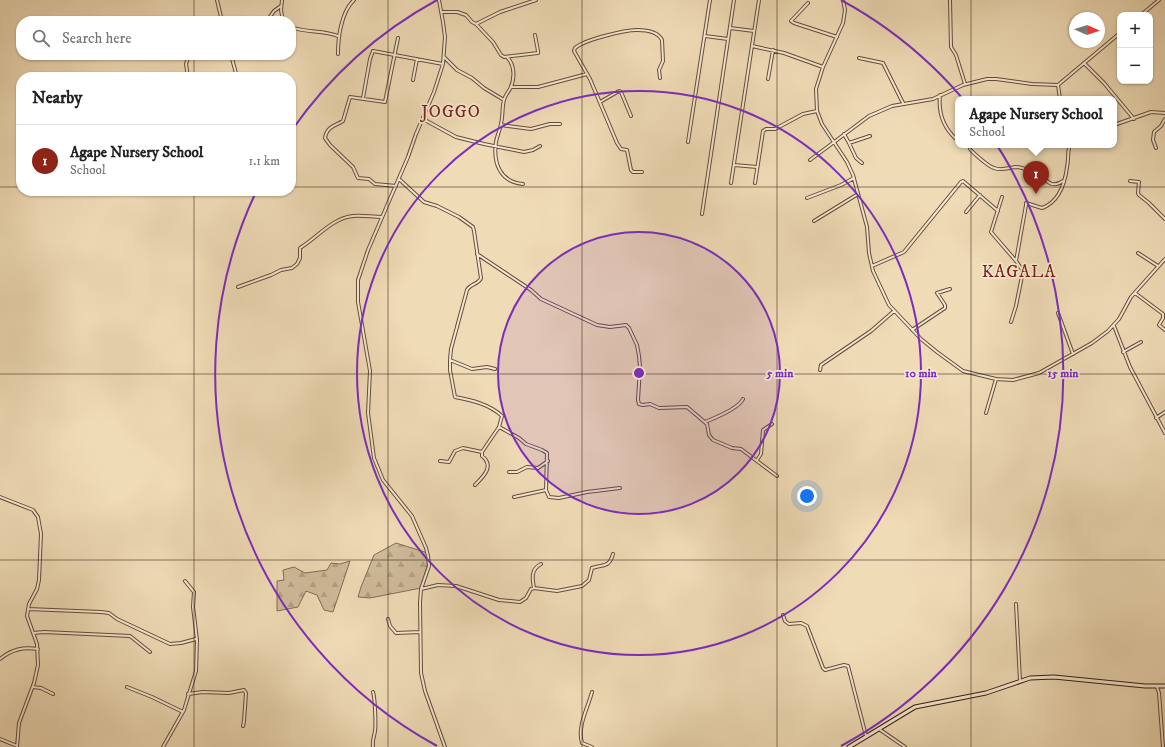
<!DOCTYPE html>
<meta charset="utf-8">
<style>
body{margin:0;font-family:"IM FELL DW Pica",serif;background:#f2f2f2;color:#222}
.controls{position:absolute;right:12px;top:12px;display:grid;overflow:hidden;border-radius:8px;box-shadow:0 1px 3px #0004}
.controls button{width:36px;height:36px;display:grid;place-items:center;padding:0;border:0;border-bottom:1px solid #e0e0e0;background:#fff;color:#222;font:20px sans-serif}
.compass{position:absolute;left:1069px;top:12px;width:36px;height:36px;border-radius:50%;background:#fff;box-shadow:0 1px 3px #0004;rotate:93deg}
.you{position:absolute;left:807px;top:496px;width:14px;height:14px;margin:-10px;border:3px solid #fff;border-radius:50%;background:#1a73e8;box-shadow:0 0 0 6px #1a73e833}
.badge{display:grid;place-items:center;width:26px;height:26px;border-radius:50%;background:#8f2418;color:#fff;font-size:13px;font-weight:700}
.pin{position:absolute;translate:-50% -33px;filter:drop-shadow(0 1px 2px #0008)}
.pin::after{content:'';position:absolute;top:21px;width:14px;height:12px;background:inherit;clip-path:polygon(0 0,100% 0,50% 100%)}
.popup{position:absolute;left:955px;top:96px;width:162px;height:52px;box-sizing:border-box;display:grid;place-content:center;border-radius:8px;background:#fff;filter:drop-shadow(0 1px 3px #0005);font-size:13px;white-space:nowrap;color:#767676}
.popup b{font-size:15px;color:#222}
.popup::after{content:'';position:absolute;left:50%;top:100%;margin-left:-8px;border:8px solid transparent;border-top-color:#fff}
.list{margin:0;padding:0;list-style:none}
h2{display:flex;justify-content:space-between;align-items:center;height:52px;margin:0;padding:0 16px;font-size:17px}
h2 small{font-size:13px;font-weight:400;color:#767676}
.list li{display:grid;grid-template-columns:26px 1fr auto;gap:12px;align-items:center;box-sizing:border-box;height:72px;padding:0 16px;border-top:1px solid #e0e0e0}
.list b{display:block;font-size:15px;white-space:nowrap}
.list p{margin:0;font-size:13px;white-space:nowrap;color:#767676}
.list em{font-size:13px;font-style:normal;color:#767676}
.icon{flex:none;width:22px;height:22px;fill:none;stroke:currentColor;stroke-width:2;stroke-linecap:round;stroke-linejoin:round}
.map{position:relative;flex:none;width:1165px;height:747px;overflow:hidden}
.search{position:absolute;background:#fff;box-shadow:0 1px 3px #0004;left:16px;top:16px;width:280px;height:44px;display:flex;align-items:center;gap:10px;box-sizing:border-box;padding:0 14px;border-radius:16px;color:#767676;font-size:15px}
.panel{position:absolute;background:#fff;box-shadow:0 1px 3px #0004;left:16px;top:72px;width:280px;height:124px;border-radius:16px}
.map>svg:first-child{display:block}
</style>
<div class="map">
<svg width="1165" height="747" viewBox="0 0 1165 747">
<defs>
<pattern id="forest-firs" width="22" height="20" patternUnits="userSpaceOnUse"><rect width="22" height="20" fill="#cfbb9a"/><path d="M5 1l3.5 6h-7zM16 11l3.5 6h-7z" fill="#b2a084"/></pattern>
</defs>
<rect width="100%" height="100%" fill="#efdbb6"/>
<filter id="stains"><feTurbulence type="fractalNoise" baseFrequency=".005" numOctaves="4"/><feColorMatrix values="0 0 0 0 .2 0 0 0 0 .09 0 0 0 0 .02 0 0 0 .5 -.17"/></filter>
<radialGradient id="worn" r=".72"><stop offset=".6" stop-color="#630" stop-opacity="0"/><stop offset="1" stop-color="#630" stop-opacity=".3"/></radialGradient>
<path fill="url(#forest-firs)" stroke="#826c56" d="M396,543l32,10 -1,13 -6,22 -51,10 -12,-1 3,-10 13,-32z
M350,561l-17,51 -9,-2 -7,-15 -11,-4 -8,16 -21,4v-30l7,-1 -1,-10 11,-3 11,6 22,-3 4,-7 9,1z"/>
<g fill="none" stroke-linecap="round" stroke-linejoin="round">
<g stroke="#634c3c" stroke-width="4">
<path id="street" d="M217,0l5,21
M282,0l-1,10 2,11
M439,0l4,22 2,15 -2,27 -9,28 -18,42 -8,23 -40,93 -10,30v22l12,69 -2,42 6,45 9,22 29,36 14,32 2,8 1,10 -8,23 -1,14 1,70 4,18 20,56
M843,0l2,10 -2,13 -20,44 -7,22 1,22 5,13 25,38 6,13 14,52 2,26 4,18 16,34 32,34 16,13 26,19 33,8 17,1 26,-7 53,-30 16,-12 11,-12 12,-22 34,-38
M950,0l1,47 5,8 9,29
M808,3l-17,18 3,2 43,14
M441,12h16l9,3 6,7 4,2 17,18 8,13 3,2 34,-4v-2l-3,-16
M1141,15l18,-15
M267,21l7,-10 7,-5
M476,24l24,-12 36,-12
M291,27c15,6 32,3 47,9
M730,28l24,3
M705,36l23,3
M752,46l32,7 39,14
M338,54c0,-16 3,-42 16,-54
M231,55l6,22
M444,57l13,13 15,8 12,10 20,12
M507,57c8,8 8,22 3,32 -2,3 -5,7 -6,11 -2,7 -1,16 -3,24 -1,6 -4,12 -5,18 -3,21 4,40 27,42
M859,58l24,5 20,40
M1084,63l20,20 30,36
M188,77l-2,-13 3,-9
M768,79l5,-29
M413,80l4,-21
M511,87h27l49,-13
M940,95c-2,18 3,32 16,44
M363,98l7,-39 3,-8 70,13
M1060,99l-2,-14 62,-52
M600,102l19,-11 2,1 10,24
M423,119l33,18 28,7 40,8 9,-2 7,-4
M501,125l30,4 19,-5h10
M1114,125l37,-13 14,1
M844,134l5,9 21,-7
M688,142l22,-142
M849,143l7,15 6,5
M1156,148l-3,-8 1,-8 7,-6 4,-7
M970,149c2,3 19,18 24,19 7,3 14,0 21,-1 7,0 13,3 19,5 12,3 14,19 29,9
M810,160l59,-44 23,-10 41,-7 30,-14 24,-6h9l36,5 26,1
M734,165l23,2
M642,172h-9l-2,-2 -4,-20 -6,-1 -4,-6 -27,-64 -16,-28 1,-3c9,-8 49,-18 62,-18 9,0 21,2 25,10l1,21 -4,9 1,8
M399,179l25,23 13,4 22,11 14,10 1,4 7,47c-2,6 -11,6 -14,12l-16,59 -1,11v10l5,27c16,3 34,7 47,19l-3,11 2,1 18,10 7,6 16,6 5,3 -1,37 3,7 10,1 28,-6 33,-4
M1130,181l9,1 -1,11 1,2 10,8 16,16
M731,183l28,-183
M755,183l8,-52 3,-2h9l28,-15 14,-3
M396,186l-21,-2 -6,-5 -11,-1 -5,-11 -23,-22 -5,-7c2,-12 10,-12 18,-17l7,-24 35,5 13,-64
M1002,197l-11,35 25,29
M807,198l34,-13 13,-7
M966,212l14,-17
M702,214l32,-214
M814,221l44,-27
M1138,253l20,13
M477,254l54,36 10,9 56,26 13,2 16,-2 3,3 8,17 2,11 1,11 -2,33 1,4 4,1 7,-1 9,4 28,-1 20,17 2,11 4,5 19,8 9,1 36,27
M872,266l32,-14 57,-70 2,-1 35,30
M238,287l33,-12 10,-5 11,-2 5,-4 3,-6v-10c17,-10 32,-30 53,-32 9,-1 19,1 29,1
M1135,293l28,21v4l-4,7 6,5
M1058,313l15,41
M1011,322l5,-16 7,-35 -7,-10 10,-56v-2l16,5c17,-6 23,-25 25,-41 2,-8 0,-15 3,-22
M1114,326l16,41 35,66
M912,330l33,-22v-3l-8,-12 13,-4
M1123,352l18,-10
M450,360l22,9 15,-2 8,2
M820,370l1,-5 50,-34 23,-20
M986,413l10,-34
M1156,418l9,-6
M705,422c10,-4 34,-14 38,-23
M757,460l4,-6 2,-24 9,-6
M440,461l9,1 6,-11 8,-3 19,4
M509,472h8l10,-5 11,1 10,-7
M475,485c8,-8 20,-19 7,-29v-4l17,-25
M0,497l33,13 5,7 3,17 -2,46 -2,9 -8,15 -2,12 10,28 1,21 -4,18 -15,40 -2,24
M514,497l32,-7
M534,588c-2,-10 -3,-19 7,-24
M421,589l17,-4 18,1 43,14 21,2 6,-4 5,-9 3,-1 23,3 25,-5 7,-6 3,-12c12,-4 17,0 21,-14
M1016,604l4,77
M28,609l73,3 8,1 8,6 53,25 11,-1 15,-4
M783,615l2,6 4,3 12,-1 6,3 16,42 2,2 19,-5 4,1 18,70
M388,619l2,7 6,7 24,-1
M33,633l11,-1 86,4 20,16
M0,659c12,-10 23,-12 38,-10
M33,687l8,1 12,6
M127,687l25,10 31,15
M1157,687l2,6 4,54
M373,692c2,5 3,34 2,39 -1,7 -3,9 -2,16
M592,692c-4,16 -15,34 -10,51l10,4
M188,694l15,-2 26,1 15,-3 2,3 -2,28 -1,5
M879,729l26,18
M0,739l17,7
M163,747l21,-37 12,-39 1,-31 -4,-33 1,-15 -9,-11"/>
</g>
<g stroke="#341d13" stroke-width="5">
<path id="secondary" d="M849,747l66,-40 71,-14 44,-15 24,-1 91,9h20"/>
</g>
<use href="#street" stroke="#f5e8d0" stroke-width="2"/>
<use href="#secondary" stroke="#f5e8d0" stroke-width="3"/>
</g>
<path fill="none" stroke="#341d13" stroke-width="1" stroke-opacity="0.55" d="M194,0v21M388,0v747M582,0v747M777,0v747M971,0v747M194,55v22M0,187h21M291,187h874M194,191v556M0,374h1165M0,560h1165"/>
<circle cx="639" cy="373" r="141" fill="#7b2cbf" fill-opacity=".12"/>
<g fill="none" stroke="#7b2cbf" stroke-width="2">
<circle cx="639" cy="373" r="141"/>
<circle cx="639" cy="373" r="282"/>
<path d="M437 746A424 424 0 0 1 255 194M292 130A424 424 0 0 1 437 0M841 0A424 424 0 0 1 841 746"/>
</g>
<g text-anchor="middle" stroke-width="3.5" stroke-linejoin="round" paint-order="stroke">
<g font-size="17" letter-spacing="1" fill="#7a1f14" stroke="#f5e8d0">
<text x="451" y="117">JOGGO</text>
<text x="1019" y="277">KAGALA</text>
</g>
</g>
<circle cx="639" cy="373" r="6" fill="#7b2cbf" stroke="#f5e8d0" stroke-width="2"/>
<g font-size="12" text-anchor="middle" font-weight="bold" fill="#7b2cbf" stroke="#f5e8d0" stroke-width="3.5" stroke-linejoin="round" paint-order="stroke">
<text x="780" y="377">5 min</text>
<text x="921" y="377">10 min</text>
<text x="1063" y="377">15 min</text>
</g>
<rect width="100%" height="100%" filter="url(#stains)"/>
<rect width="100%" height="100%" fill="url(#worn)"/>
</svg>
<div class="controls">
<button>+</button>
<button>−</button>
</div>
<svg class="compass" viewBox="-18 -18 36 36"><path d="M0-13l5 13h-10z" fill="#e53935"/><path d="M0 13l5-13h-10z" fill="#767676"/></svg>
<div class="you"></div>
<div class="pin badge" style="left:1036px;top:194px">1</div>
<div class="popup"><b>Agape Nursery School</b>School</div>
<div class="search"><svg class="icon" aria-label="search" viewBox="0 0 24 24"><circle cx="10" cy="10" r="6"/><path d="M15 15l6 6"/></svg>Search here</div>
<section class="panel">
<h2>Nearby<small></small></h2>
<ul class="list">
<li><span class="badge">1</span><div><b>Agape Nursery School</b><p>School</p></div><em>1.1 km</em></li>
</ul>
</section>
</div>
